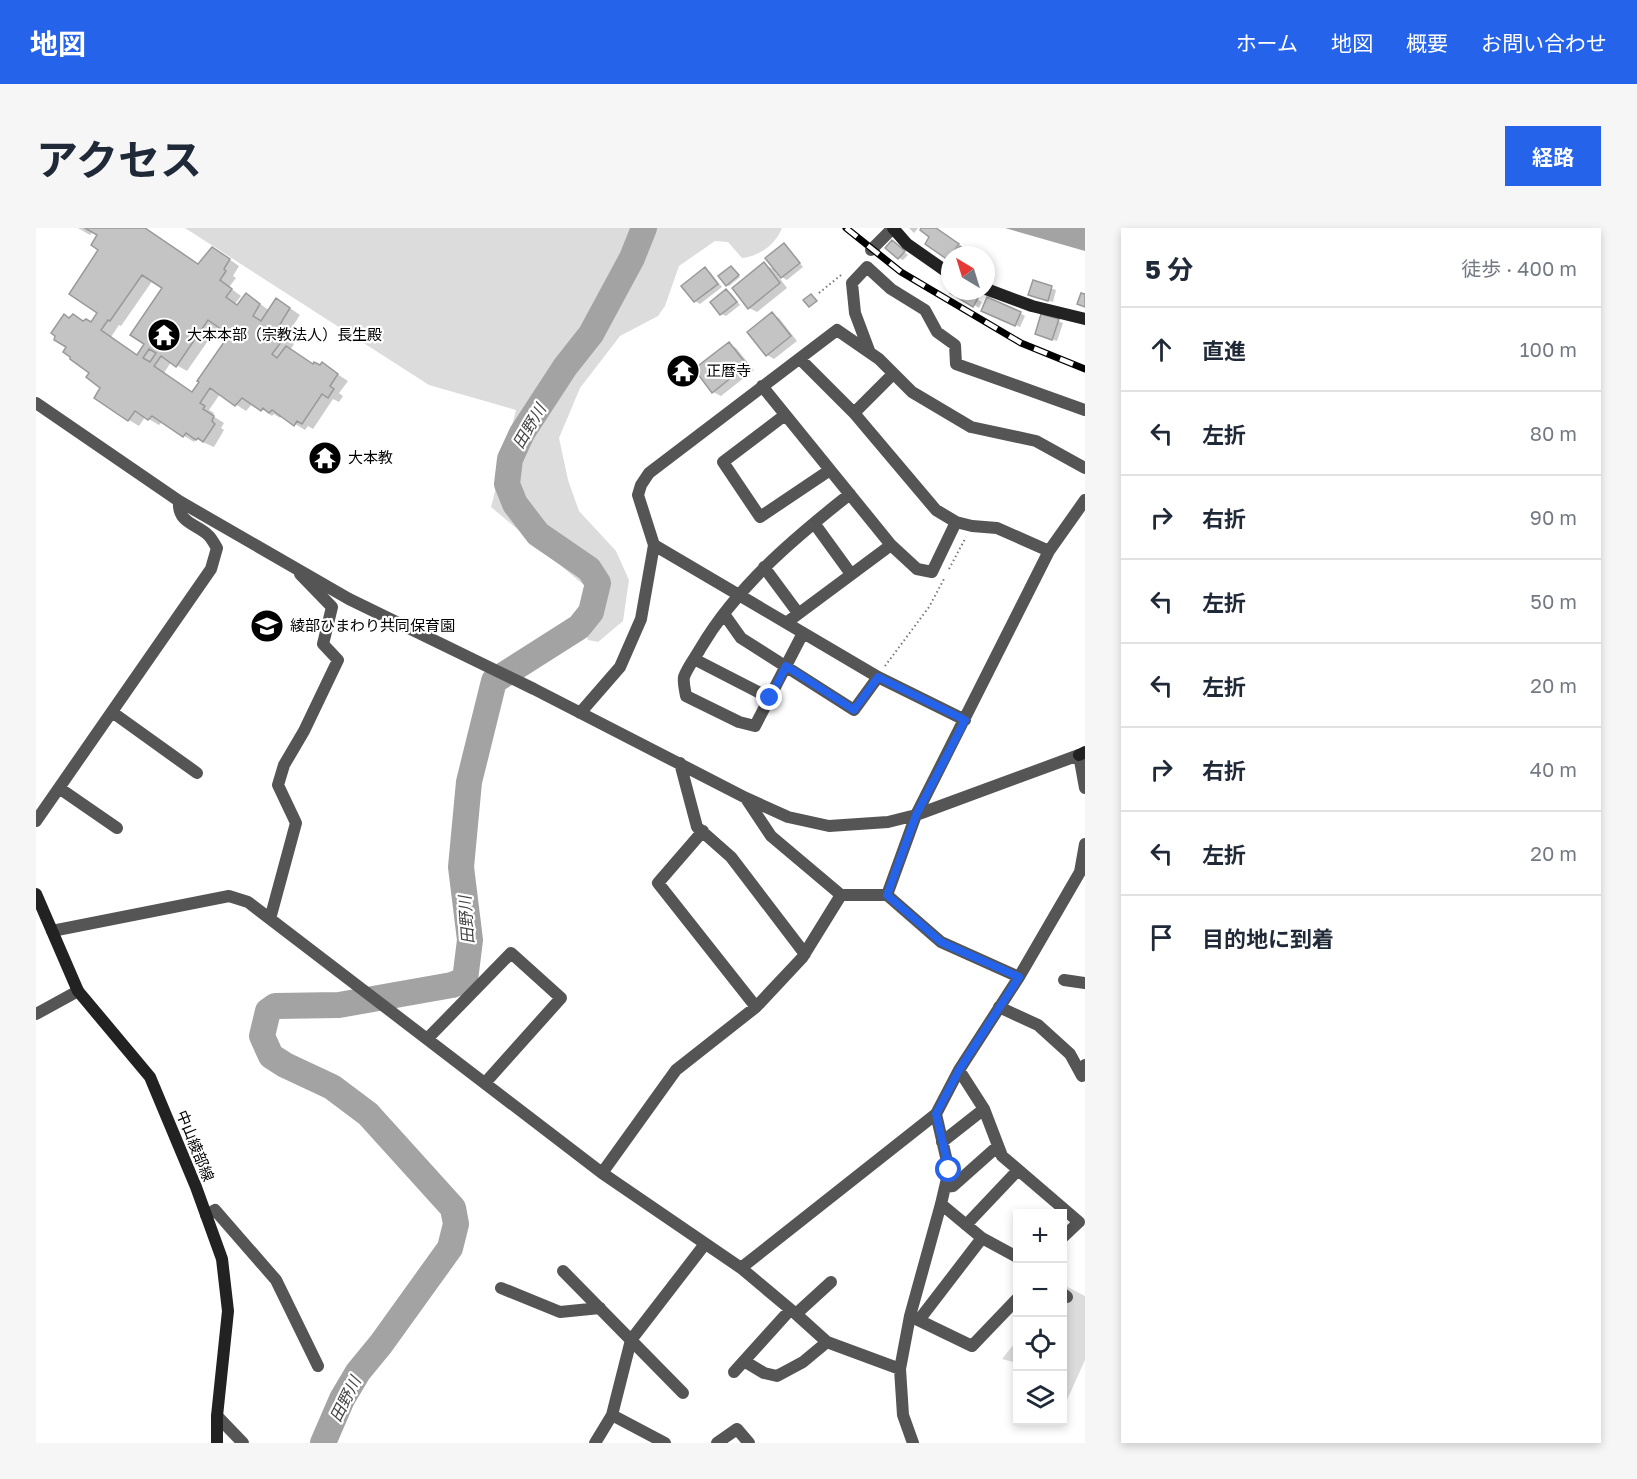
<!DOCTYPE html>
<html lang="ja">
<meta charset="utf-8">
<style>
body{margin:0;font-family:"Golos Text","Noto Sans JP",sans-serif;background:#f6f6f7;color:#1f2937}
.controls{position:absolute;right:18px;bottom:18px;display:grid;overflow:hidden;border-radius:0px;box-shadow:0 3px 9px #0003}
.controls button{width:54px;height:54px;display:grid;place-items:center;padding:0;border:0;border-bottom:2px solid #e0e1e3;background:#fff;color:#1f2937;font:30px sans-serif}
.compass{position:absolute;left:905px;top:18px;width:54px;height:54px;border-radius:50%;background:#fff;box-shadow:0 3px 9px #0003;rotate:322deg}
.stop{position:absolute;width:18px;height:18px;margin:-14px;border:4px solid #2563eb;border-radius:50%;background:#fff}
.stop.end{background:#2563eb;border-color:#fff;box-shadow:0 2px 6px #0008}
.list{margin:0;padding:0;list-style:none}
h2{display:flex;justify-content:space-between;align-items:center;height:78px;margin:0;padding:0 24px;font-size:26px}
h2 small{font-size:20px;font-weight:400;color:#747a83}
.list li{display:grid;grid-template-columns:39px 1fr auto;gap:18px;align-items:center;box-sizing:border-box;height:84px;padding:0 24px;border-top:2px solid #e0e1e3}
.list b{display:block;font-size:22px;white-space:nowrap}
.list em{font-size:20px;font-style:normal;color:#747a83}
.icon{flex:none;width:33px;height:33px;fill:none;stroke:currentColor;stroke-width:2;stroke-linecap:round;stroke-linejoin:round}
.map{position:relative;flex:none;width:1049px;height:1215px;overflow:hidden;border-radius:0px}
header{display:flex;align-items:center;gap:36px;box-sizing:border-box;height:84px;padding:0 30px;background:#2563eb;color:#fff}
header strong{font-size:28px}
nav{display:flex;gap:33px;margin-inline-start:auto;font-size:21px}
.intro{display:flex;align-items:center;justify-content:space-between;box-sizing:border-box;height:144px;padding:0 36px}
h1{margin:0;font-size:42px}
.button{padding:15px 27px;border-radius:0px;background:#2563eb;color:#fff;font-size:21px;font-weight:700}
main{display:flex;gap:36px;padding:0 36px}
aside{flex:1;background:#fff;border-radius:0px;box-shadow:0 3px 9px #0003}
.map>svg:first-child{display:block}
</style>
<header>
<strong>地図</strong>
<nav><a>ホーム</a><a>地図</a><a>概要</a><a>お問い合わせ</a></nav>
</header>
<div class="intro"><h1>アクセス</h1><a class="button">経路</a></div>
<main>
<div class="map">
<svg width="1049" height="1215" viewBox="0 0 1049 1215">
<rect width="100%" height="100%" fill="#fff"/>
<path fill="#dcdcdc" d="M149,0h597c-7,17 -22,28 -40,30l-14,-16 -13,-1 -36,25 -14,40 -7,10 -38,20 -40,52 -21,50 9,42 11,31 37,40 13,29 -6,41 -25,21 -10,-2 -3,-9 17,-26 -17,-19 -94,-79 25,-97 -87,-25z
M1026,1056l23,12v64l-18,40 -5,-1z
M981,1112v23l-15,-4z"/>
<path fill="#a3a3a3" d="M969,0h80v23z"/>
<path fill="#0003" fill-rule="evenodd" d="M42,0h67l53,37 25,-10 16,11 -6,10 3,2 -7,9 12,9 -6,8 3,2 18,-5 14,10 17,-5 13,9 -15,23 9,6 -4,6 24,16 6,1 2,-3 26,17 -9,12 4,3 -4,6 -6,-3 -20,30 -5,-3 -3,4 -23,-14 -2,2 -6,-4 -2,2 -19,-13 -7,8 -26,-17 -11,16 5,3 -1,3 11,7 -3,5 3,2 -10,17 -18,-8 -2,3 -32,-20 -3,3 -14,-8 -6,9 -10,-6 -33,-22 5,-11 -9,-15 -24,-25 2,-28 22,5 8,-11 -1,-78 -6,-4 -3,4zM117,52l11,8 -18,56 -8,12 -27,-19 8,-12 2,1zM183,97l12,9 -38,59 -29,-20 7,-11 16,9z
M873,0h9l-4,5z
M887,0h11l36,27h-20v4l-23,-16 4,-6z
M748,17l4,3 15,19 -16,13 -5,-3z
M861,17l11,10 -5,5 -4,-2z
M728,36l9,5 14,19 -30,24 -8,-4z
M697,40l7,9 -11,9 -2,-1z
M669,41l5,3 12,15 -22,17 -5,-3 -12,-15z
M998,54l22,8 -3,12 -18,-5z
M690,63l5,2 9,12 -14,11 -5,-2z
M916,63h11l19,11 -3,6z
M952,85h32l5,3 -5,11z
M736,86l7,4 18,23 -23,18 -7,-4z
M1022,93l5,2 -6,18 -16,-5z
M693,116l7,4 18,22 -33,26 -8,-4z"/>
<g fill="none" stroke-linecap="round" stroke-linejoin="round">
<path stroke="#a3a3a3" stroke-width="26" d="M287,1215l19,-44 16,-27 23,-28 69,-96 6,-24 -3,-16 -85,-94 -36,-27 -47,-22 -14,-9 -9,-20 6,-25 7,-5 64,-1 113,-20 13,-5 5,-40 -9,-73 8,-85 25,-101 85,-54 12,-15 7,-29 -9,-14 -51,-35 -23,-30 -8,-20 3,-25 12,-26 43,-66 26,-33 41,-76 12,-30"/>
</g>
<path fill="#c4c4c4" stroke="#999" stroke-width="1.5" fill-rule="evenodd" d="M49,0h60l53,36 14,-17 18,12 -6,10 2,2 -6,9 12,9 -6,8 11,8 9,-12 14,11 -7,12 8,5 15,-23 14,10 -14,23 9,6 -13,17 5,4 9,-12 27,18 1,-2 6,3 2,-3 16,12 -8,12 4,3 -6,9 -6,-4 -20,30 -5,-3 -3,5 -22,-16 -3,3 -6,-5 -2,3 -19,-13 -7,8 -25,-18 -10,15 5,3 -2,3 11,7 -2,5 3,3 -12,18 -5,-4 -2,2 -10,-7 -3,4 -31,-21 -4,4 -13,-9 -7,10 -34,-23 6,-10 -14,-11 3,-4 -19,-14v-2l-7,-5 3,-5 -12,-7 1,-4 -4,-3 13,-19 5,4 4,-4 10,7 3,-2 5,3 6,-9 -28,-19 29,-44 -7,-5 6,-10zM106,47l20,13 -32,47 14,9 -7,11 -36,-25 7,-10 2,1zM172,92l21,15 -32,46 2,1 -7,10 -38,-26 7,-10 15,11zM113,121l7,4 -6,9 -7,-4z
M885,0h15l23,16 -11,16 -23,-16 4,-7 -9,-7z
M856,12l13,11 -7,8 -13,-11z
M748,15l16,20 -19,15 -16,-20z
M924,18l12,9h-18z
M728,34l16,21 -32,26 -16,-21z
M695,38l8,9 -13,11 -8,-10z
M669,39l13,17 -24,18 -13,-16z
M997,52l19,6 -4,15 -20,-6z
M690,61l11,13 -17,13 -10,-13z
M915,63h15l12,7 -5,9 -23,-14z
M1045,65l4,1v13l-8,-3z
M775,66l6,7 -8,6 -6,-7z
M951,69l34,15 -6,14 -34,-15z
M736,84l19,24 -25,20 -19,-24z
M1005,86l18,5 -7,21 -17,-6z
M693,114l18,23 -35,28 -18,-24z"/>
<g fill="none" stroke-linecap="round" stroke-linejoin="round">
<path stroke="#777" stroke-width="2" stroke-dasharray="1.5 3" stroke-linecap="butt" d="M783,65l22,-18
M913,341l17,-32
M849,438l44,-59 15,-28"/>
<path stroke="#555" stroke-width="12" d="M835,22l22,-22
M834,125l-15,-40 -3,-30 15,-16 24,22 34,21 12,22 18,13 1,19 129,46
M764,131l54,54 82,97 20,12 16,4 25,2 52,23
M726,158l129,159 26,24 15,3 24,-50
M0,175l143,98 170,98 185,90 212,109 42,19 41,9 59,-4 28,-7 163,-60 6,33
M818,185l39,-39
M749,187l-62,47 37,55 70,-47
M778,295l37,51
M618,317l224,132 87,43
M728,339l34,46
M688,386l17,24 113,72 24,-33
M750,395l105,-78
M767,405l-48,93 -16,-4 -53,-26c-1,-6 -3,-14 -2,-19 3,-9 11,-19 16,-28 37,-63 93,-110 150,-155
M658,431l76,39
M76,484l85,61
M544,485l40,-46 21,-48 13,-74 -16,-50 3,-10 8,-12 188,-143 42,29 33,33 59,35 65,14 49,27
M644,535l17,64 34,30 74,97
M23,560l58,40
M711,572l24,36 70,59h46l54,47 78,35
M0,593l175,-252 6,-21c-2,-3 -5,-9 -8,-12 -11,-12 -32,-12 -30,-35
M667,603l-45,52 98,124
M851,667l29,-80 133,-264 36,-51
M234,691l26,-96 -18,-38 6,-20 20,-34 34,-71 -15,-16 9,-37 -32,-33
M16,703l177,-35 19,6 354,271 139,95 55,46 31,28 73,27
M1028,752l21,3
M963,779l39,18 32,29 12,22 3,-11
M0,786l42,-23
M391,811l84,-86 50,45 -76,85
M923,842l25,39 18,47 77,66 -17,16
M906,914l42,-33
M566,945l74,-103 80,-63 46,-49 39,-63
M909,959l8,-1 45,-40
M170,987l9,-5 61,70 42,86
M930,997l52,-55
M946,1010l35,19
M705,1040l195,-154 23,-44 60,-93 61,-105 5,-28
M527,1043l120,122
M465,1060l59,24 40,-4
M1026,1065l5,4
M760,1086l35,-32
M878,1090l58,28 45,-47
M883,1092l63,-82 -41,-34
M708,1133l20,12 13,3 26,-14 24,-20
M698,1144l56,-62
M576,1187l53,28
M181,1188l26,27
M559,1215l17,-28 19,-75 74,-96
M681,1215l20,-14 12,14
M877,1215l-10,-28 -3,-46 10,-53 31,-112 8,-34 -13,-56"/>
<path stroke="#222" stroke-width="12" d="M857,0l14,16 43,30
M950,61l46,17 53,13
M1043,527l6,-3
M0,666l42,97 72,86 46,110 26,72 6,52 -11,105v27"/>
<g stroke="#000" stroke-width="7">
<path id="rail" d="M810,0l55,44 120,71 64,26"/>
</g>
<use href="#rail" stroke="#fff" stroke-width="4.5" stroke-dasharray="14" stroke-linecap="butt"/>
</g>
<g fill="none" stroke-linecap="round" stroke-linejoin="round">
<path stroke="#2563eb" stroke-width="8" d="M734,470l16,-32 68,44 24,-33 87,43 -49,95 -29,80 54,47 78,35 -60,93 -23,44 13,56"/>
</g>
<defs>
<g id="temple-disc" transform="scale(1.725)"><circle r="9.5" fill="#000" stroke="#fff"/><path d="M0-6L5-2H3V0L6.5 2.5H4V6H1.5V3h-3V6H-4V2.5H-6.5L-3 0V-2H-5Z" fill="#fff"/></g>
<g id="school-disc" transform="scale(1.725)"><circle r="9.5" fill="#000" stroke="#fff"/><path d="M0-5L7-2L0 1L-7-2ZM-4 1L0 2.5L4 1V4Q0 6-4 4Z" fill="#fff"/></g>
</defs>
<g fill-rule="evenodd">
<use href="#temple-disc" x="128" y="107"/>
<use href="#temple-disc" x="647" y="143"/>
<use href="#temple-disc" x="289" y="230"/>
<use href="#school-disc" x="231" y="398"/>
</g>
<g text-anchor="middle" stroke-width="4.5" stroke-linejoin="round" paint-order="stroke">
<g font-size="15" fill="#000" stroke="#fff" text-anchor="start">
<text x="151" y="112">大本本部（宗教法人）長生殿</text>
<text x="670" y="148">正暦寺</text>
<text x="312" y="235">大本教</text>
<text x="254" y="403">綾部ひまわり共同保育園</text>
</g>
<g font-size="15" fill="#000" stroke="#fff">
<text transform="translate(159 918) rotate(68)" y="5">中山綾部線</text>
</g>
<g font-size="16" font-style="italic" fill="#444" stroke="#fff">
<text transform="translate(493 198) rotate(-59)" y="6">田野川</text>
<text transform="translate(430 692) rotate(-94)" y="6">田野川</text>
<text transform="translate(309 1171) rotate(-63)" y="6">田野川</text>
</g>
</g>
</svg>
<div class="controls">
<button>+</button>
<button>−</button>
<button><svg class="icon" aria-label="locate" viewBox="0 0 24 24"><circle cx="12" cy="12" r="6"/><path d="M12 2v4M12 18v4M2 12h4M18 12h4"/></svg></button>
<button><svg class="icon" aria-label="layers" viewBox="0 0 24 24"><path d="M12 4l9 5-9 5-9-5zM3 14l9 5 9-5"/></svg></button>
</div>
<svg class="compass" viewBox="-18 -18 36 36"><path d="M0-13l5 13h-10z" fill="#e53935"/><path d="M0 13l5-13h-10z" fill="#747a83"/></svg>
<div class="stop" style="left:913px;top:942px"></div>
<div class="stop end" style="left:734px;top:470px"></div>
</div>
<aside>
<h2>5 分<small>徒歩 · 400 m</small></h2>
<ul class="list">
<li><svg class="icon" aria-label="ahead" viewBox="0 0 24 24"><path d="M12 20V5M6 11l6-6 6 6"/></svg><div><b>直進</b></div><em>100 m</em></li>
<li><svg class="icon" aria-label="left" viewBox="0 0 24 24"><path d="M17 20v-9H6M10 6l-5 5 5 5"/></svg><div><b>左折</b></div><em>80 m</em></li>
<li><svg class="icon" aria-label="right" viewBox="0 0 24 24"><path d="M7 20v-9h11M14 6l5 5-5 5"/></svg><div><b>右折</b></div><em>90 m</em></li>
<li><svg class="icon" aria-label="left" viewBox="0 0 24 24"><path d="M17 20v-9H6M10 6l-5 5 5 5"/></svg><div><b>左折</b></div><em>50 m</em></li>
<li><svg class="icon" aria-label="left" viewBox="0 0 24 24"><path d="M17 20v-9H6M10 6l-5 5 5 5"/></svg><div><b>左折</b></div><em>20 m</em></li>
<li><svg class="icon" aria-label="right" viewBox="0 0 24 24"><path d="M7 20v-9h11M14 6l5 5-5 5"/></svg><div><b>右折</b></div><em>40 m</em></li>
<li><svg class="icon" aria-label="left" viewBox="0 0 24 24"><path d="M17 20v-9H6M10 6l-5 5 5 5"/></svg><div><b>左折</b></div><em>20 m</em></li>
<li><svg class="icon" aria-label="arrive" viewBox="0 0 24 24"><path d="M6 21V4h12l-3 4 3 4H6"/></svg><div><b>目的地に到着</b></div></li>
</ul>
</aside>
</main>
